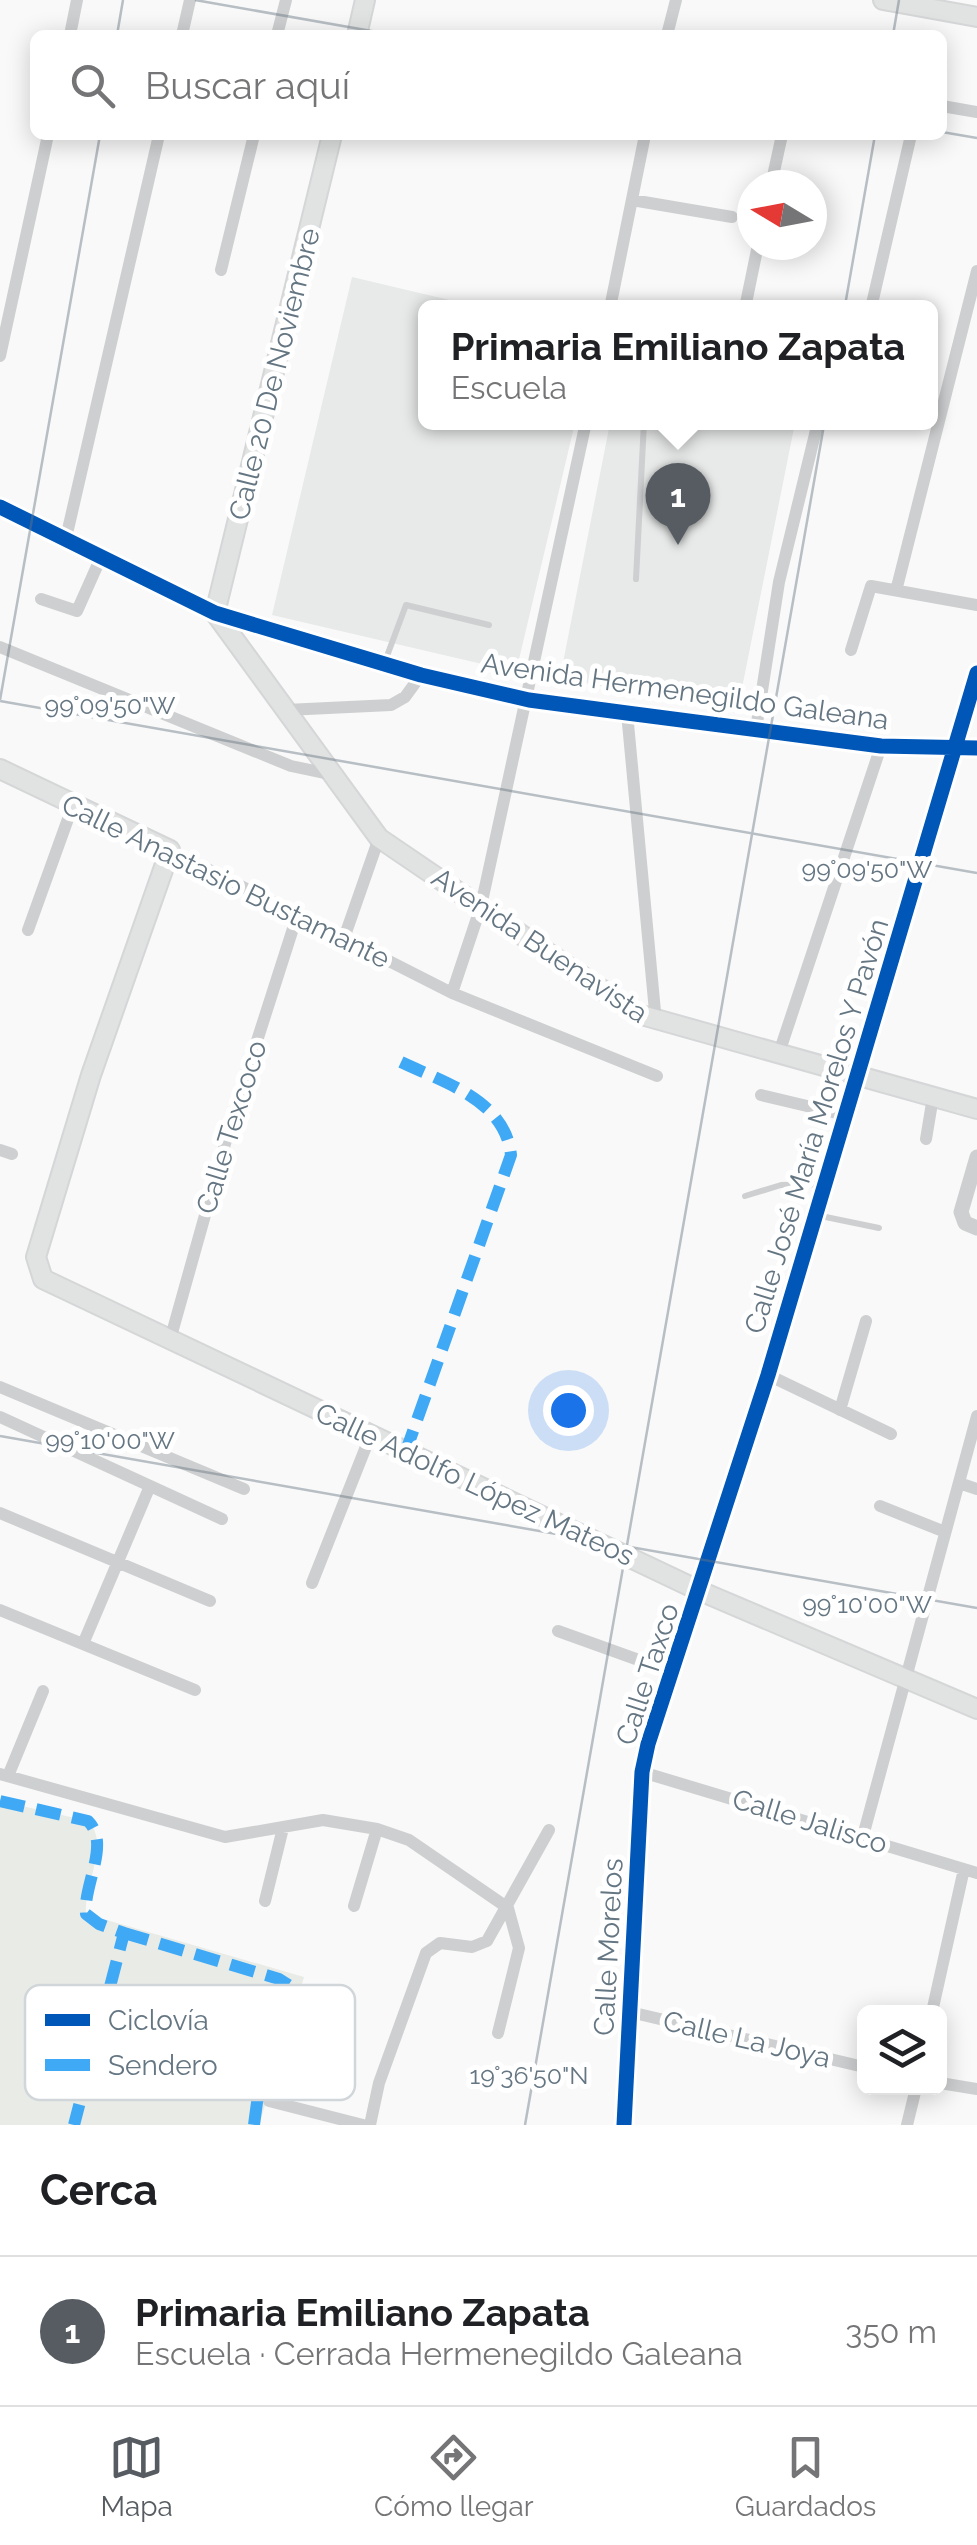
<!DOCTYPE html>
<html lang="es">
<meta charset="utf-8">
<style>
body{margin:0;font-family:Raleway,sans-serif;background:#f2f2f2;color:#202124}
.controls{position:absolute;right:30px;bottom:30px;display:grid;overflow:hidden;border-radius:15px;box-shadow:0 5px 25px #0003}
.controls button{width:90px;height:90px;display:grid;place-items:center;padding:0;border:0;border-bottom:2px solid #e0e0e0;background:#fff;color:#202124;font:50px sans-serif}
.compass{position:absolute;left:737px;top:170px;width:90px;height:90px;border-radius:50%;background:#fff;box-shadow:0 5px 25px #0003;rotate:280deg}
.you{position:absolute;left:568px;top:1410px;width:35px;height:35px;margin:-25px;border:8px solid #fff;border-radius:50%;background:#1a73e8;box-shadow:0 0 0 15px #1a73e833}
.badge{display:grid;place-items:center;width:65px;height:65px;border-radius:50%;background:#565c61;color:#fff;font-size:32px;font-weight:700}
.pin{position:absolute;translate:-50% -82px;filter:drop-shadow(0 2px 5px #0008)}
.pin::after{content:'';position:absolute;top:52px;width:35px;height:30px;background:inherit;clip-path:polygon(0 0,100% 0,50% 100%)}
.popup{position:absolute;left:418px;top:300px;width:520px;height:130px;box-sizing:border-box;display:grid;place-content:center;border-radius:15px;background:#fff;filter:drop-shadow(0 2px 8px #0005);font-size:32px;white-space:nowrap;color:#757577}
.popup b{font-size:38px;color:#202124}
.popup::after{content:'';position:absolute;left:50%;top:100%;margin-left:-20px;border:20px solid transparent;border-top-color:#fff}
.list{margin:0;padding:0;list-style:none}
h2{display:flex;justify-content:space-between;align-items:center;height:130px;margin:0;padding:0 40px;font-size:42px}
h2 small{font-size:32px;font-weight:400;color:#757577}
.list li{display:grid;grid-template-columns:65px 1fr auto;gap:30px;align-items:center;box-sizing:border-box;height:150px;padding:0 40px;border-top:2px solid #e0e0e0}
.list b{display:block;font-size:38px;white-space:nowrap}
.list p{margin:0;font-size:32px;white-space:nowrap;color:#757577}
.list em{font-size:32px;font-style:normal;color:#757577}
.icon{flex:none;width:55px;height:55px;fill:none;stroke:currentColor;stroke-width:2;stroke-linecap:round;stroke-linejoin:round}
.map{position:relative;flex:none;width:977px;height:2125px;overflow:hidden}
.search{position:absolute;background:#fff;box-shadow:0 5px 25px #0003;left:30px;right:30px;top:30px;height:110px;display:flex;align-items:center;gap:25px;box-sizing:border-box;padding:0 35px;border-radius:15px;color:#757577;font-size:38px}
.sheet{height:280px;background:#fff}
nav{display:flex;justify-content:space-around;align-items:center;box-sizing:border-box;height:140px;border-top:2px solid #e0e0e0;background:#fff;font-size:28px;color:#757577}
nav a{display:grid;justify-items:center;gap:5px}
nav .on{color:#565c61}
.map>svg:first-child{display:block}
</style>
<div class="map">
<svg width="977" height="2125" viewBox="0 0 977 2125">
<rect width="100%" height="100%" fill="#f9f9f9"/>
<path fill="#e8e9e9" d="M352,277l127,30 -53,1v114l149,1 -59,249 -244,-57z
M610,423h185l-58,290 -177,-35z"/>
<path fill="#e8ebe6" d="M0,1801l88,20c23,23 -5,63 -2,93l218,63 -45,148h-259z"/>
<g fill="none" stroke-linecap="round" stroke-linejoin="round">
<g stroke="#d5d6d7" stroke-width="22">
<path id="secondary" d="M883,0l94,17
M357,35l8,-35
M332,135l-117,478 164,225 259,176 339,95
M0,769l170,81 -79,225 -55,182 7,22 657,312 277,118"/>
</g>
<path stroke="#cecfd0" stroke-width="6" d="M636,579l8,-157
M384,664l22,-59 83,20
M745,1196l36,-11 42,-1
M816,1215l63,13"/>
<path stroke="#cecfd0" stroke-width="12" d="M70,35l7,-35
M182,35l8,-35
M277,35l9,-35
M667,35l9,-35
M942,106l35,6
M771,185l11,-50
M632,200l100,17
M221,270l33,-135
M610,308l35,-173
M745,308l13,-63
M871,308l40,-173
M0,356l48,-221
M66,538l93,-403
M897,587l80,-316
M41,599l36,12 25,-56
M0,647l291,119 38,8
M851,650l20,-64 106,19
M286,710l105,-5 14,-8 16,-22
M627,713l29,309
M756,729l23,-147 39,-160
M170,850l282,143 205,83
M28,930l45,-125
M343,941l36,-103
M452,993l29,-87 105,-484
M778,1056l103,-310
M761,1095l84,20
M926,1139l7,-42
M0,1150l12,4
M170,1340l62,-221 65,-203
M768,1375l123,59
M0,1387l244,102
M840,1410l26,-89
M0,1417l222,102
M959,1483l18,6
M880,1506l65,26
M0,1513l210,88
M312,1583l59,-149
M0,1610l195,80
M558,1631l114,41
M83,1644l67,-158
M642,1772l335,101
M0,1774l225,63 98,-17 54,9 32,11 99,68 11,40 -21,85
M8,1776l35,-85
M863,1836l114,-420
M265,1901l18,-73
M354,1906l23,-77
M630,2012l234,55
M932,2012l32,-143
M940,2083l37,6
M269,2101l94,24
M370,2125l9,-42 47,-130 14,-10 32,4 15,-6 62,-111
M907,2125l9,-37"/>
<path stroke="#cecfd0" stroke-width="15" d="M0,507l215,106 206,62 108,25 98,13 254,33 96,2
M977,1157l-16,55 4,11 12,5
M624,2125l18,-353 6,-28 120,-369 209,-702"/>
<use href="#secondary" stroke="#e1e2e2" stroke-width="18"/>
<path stroke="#3fa9f5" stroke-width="12" stroke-dasharray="25 12" stroke-linecap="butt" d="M401,1062c44,21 104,38 110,93l-105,296
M0,1801l88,20c23,23 -5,63 -2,93l13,10 25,9 -50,192
M124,1933l155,46 14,9 -35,107 -4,30"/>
<g stroke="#fff" stroke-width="21">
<path id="cycleway" d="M0,507l215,106 206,62 108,25 98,13 254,33 96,2
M624,2125l18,-353 6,-28 120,-369 209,-702"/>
</g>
<use href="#cycleway" stroke="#0057b8" stroke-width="15"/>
</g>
<path fill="none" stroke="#657683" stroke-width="2.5" stroke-opacity="0.45" d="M195,0l199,35M117,35l6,-35M893,35l6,-35M942,132l35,6M0,700l100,-565M0,701l977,172M0,1436l977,172M525,2125l350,-1990"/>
<g text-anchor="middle" stroke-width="10" stroke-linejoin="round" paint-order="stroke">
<g font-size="28" fill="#657683" stroke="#fff">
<text transform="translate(274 374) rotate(-76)" y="10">Calle 20 De Noviembre</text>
<text transform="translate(685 691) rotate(8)" y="10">Avenida Hermenegildo Galeana</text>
<text transform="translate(226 881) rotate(26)" y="10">Calle Anastasio Bustamante</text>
<text transform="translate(540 945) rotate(34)" y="10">Avenida Buenavista</text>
<text transform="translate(816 1126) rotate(-73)" y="10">Calle José María Morelos Y Pavón</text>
<text transform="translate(231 1127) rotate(-73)" y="10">Calle Texcoco</text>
<text transform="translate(475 1484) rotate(25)" y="10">Calle Adolfo López Mateos</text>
<text transform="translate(647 1674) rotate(-72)" y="10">Calle Taxco</text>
<text transform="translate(810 1821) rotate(17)" y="10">Calle Jalisco</text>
<text transform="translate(608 1947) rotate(-87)" y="10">Calle Morelos</text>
<text transform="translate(747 2039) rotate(13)" y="10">Calle La Joya</text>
</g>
</g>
<rect x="25" y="1985" width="330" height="115" rx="15" fill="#fff" stroke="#d1d6da" stroke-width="2.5"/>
<rect x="45" y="2014" width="45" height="12" fill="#0057b8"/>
<rect x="45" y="2059" width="45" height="12" fill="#3fa9f5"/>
<g font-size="28" fill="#657683">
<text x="108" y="2030">Ciclovía</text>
<text x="108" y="2075">Sendero</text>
</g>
<g font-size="25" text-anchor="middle" fill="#657683" stroke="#fff" stroke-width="10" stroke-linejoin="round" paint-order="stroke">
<text x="110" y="714">99°09'50"W</text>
<text x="867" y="878">99°09'50"W</text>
<text x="110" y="1449">99°10'00"W</text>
<text x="867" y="1613">99°10'00"W</text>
<text x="529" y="2084">19°36'50"N</text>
</g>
</svg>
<div class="controls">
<button><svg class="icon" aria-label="layers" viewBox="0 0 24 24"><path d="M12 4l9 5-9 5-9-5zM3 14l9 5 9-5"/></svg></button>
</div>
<svg class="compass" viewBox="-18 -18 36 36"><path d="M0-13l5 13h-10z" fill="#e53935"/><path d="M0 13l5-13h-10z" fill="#757577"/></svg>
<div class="you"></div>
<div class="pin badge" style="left:678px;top:545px">1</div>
<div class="popup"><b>Primaria Emiliano Zapata</b>Escuela</div>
<div class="search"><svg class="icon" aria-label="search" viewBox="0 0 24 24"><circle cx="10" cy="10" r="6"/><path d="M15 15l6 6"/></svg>Buscar aquí</div>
</div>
<section class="sheet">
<h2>Cerca<small></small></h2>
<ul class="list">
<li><span class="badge">1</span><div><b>Primaria Emiliano Zapata</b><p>Escuela · Cerrada Hermenegildo Galeana</p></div><em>350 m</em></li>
</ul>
</section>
<nav>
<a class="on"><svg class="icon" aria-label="map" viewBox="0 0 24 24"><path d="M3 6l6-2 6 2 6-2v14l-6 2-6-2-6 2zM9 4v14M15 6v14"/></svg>Mapa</a>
<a><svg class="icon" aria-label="directions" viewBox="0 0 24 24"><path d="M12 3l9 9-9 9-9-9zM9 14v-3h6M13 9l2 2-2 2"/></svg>Cómo llegar</a>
<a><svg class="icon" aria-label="saved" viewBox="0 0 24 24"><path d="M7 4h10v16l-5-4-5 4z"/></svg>Guardados</a>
</nav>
